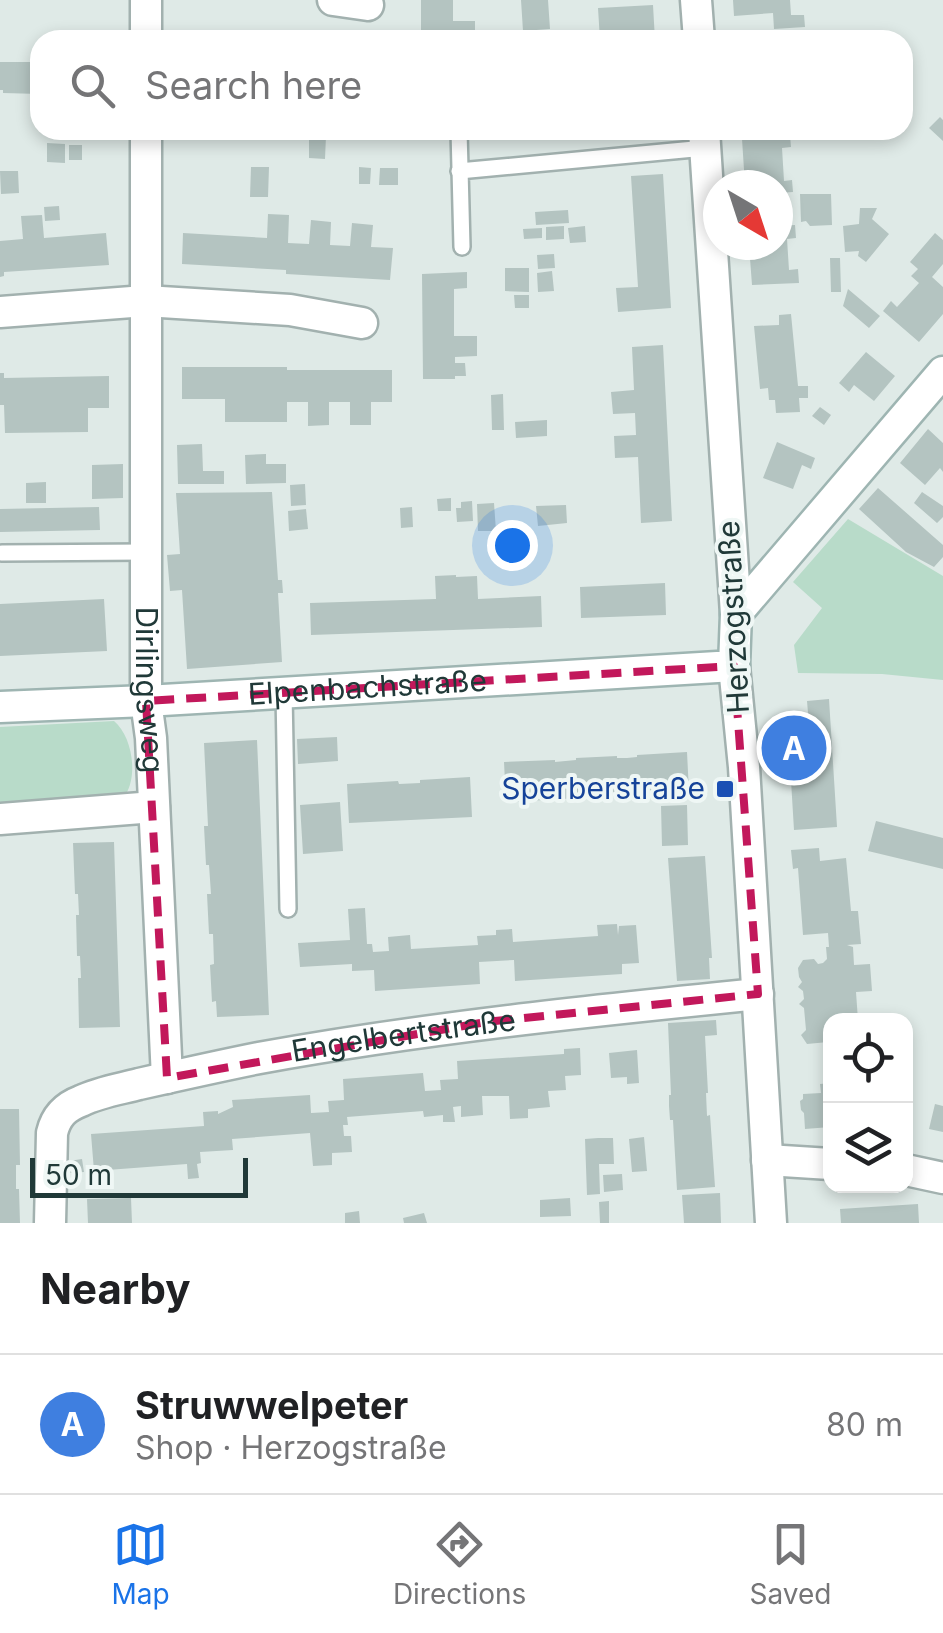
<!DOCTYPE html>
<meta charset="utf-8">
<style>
body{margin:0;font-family:Inter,sans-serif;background:#f6f6f6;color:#202124}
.controls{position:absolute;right:30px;bottom:30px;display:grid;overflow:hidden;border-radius:20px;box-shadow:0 5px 15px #0003}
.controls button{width:90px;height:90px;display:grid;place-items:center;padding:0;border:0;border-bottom:2px solid #e0e0e0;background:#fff;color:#202124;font:50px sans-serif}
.compass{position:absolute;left:703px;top:170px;width:90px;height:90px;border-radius:50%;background:#fff;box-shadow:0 5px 15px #0003;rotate:141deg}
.scale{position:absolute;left:30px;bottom:25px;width:218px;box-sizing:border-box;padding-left:10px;border:5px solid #203938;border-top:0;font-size:28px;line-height:35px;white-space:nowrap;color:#203938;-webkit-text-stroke:8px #eff7f5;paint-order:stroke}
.you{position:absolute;left:512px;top:545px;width:35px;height:35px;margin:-25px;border:8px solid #fff;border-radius:50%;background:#1a73e8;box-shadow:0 0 0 15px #1a73e833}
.badge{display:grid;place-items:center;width:65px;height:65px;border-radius:50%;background:#1a73e8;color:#fff;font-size:32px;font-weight:700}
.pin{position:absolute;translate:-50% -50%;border:5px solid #fff;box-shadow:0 2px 10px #0006}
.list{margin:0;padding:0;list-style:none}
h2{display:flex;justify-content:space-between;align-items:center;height:130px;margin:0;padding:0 40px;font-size:42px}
h2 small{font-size:32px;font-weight:400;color:#757577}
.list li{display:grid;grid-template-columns:65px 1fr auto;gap:30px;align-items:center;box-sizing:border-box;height:140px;padding:0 40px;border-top:2px solid #e0e0e0}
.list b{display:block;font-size:38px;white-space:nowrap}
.list p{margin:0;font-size:32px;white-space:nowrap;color:#757577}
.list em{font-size:32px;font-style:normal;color:#757577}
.icon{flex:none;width:55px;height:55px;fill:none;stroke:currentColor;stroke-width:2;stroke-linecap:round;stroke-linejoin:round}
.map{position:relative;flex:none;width:943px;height:1223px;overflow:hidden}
.search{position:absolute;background:#fff;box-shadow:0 5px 15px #0003;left:30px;right:30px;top:30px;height:110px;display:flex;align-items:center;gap:25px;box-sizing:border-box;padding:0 35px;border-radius:30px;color:#757577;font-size:38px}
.sheet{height:270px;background:#fff}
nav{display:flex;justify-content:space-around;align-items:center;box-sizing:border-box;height:140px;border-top:2px solid #e0e0e0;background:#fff;font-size:28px;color:#757577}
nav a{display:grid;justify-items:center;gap:5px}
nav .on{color:#1a73e8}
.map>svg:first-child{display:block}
</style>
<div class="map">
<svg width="943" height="1223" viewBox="0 0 943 1223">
<rect width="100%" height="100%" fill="#dfeae7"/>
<path fill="#b8dbc9" d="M848,519l95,57v104l-61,-6 -84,-1 -4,-28 28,-37 -29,-26z
M114,721c18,15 24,53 12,73l-126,17v-84z"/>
<path fill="#b4c4c1" d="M421,0h32v21h22v19h-54z
M521,0h27l2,29 -27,2z
M733,0h57l1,15h13l1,12 -31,2 -1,-16 -39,3z
M653,5l2,35h-55l-2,-32z
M0,62h40v32l-37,-1v-3h-3z
M940,117l3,3v21l-14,-13z
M627,130h32l1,7 -32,2z
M790,135l1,12 -9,1 2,33 8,-1 1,12 -15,1v-8h-33l-3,-46z
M309,136h17l-1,23 -16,-1z
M47,143l18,1v19l-18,-1z
M69,145h13v15h-13z
M251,167h18l-1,30h-18z
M359,167l12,1 -1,16h-11z
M380,168h18v17h-19z
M0,171h18l1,22 -18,1z
M663,174l8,134 -53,4 -2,-24 22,-1 -7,-111z
M800,194h31l1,31 -22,1 -4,-5 -5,1z
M59,206l1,14 -15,1 -1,-14z
M860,208h17l-5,11 17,15 -23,28 -8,-6 1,-5 -14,1 -2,-26 16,-2z
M568,210l1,13 -33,2 -1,-13z
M268,214l21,1 -1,28 21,1 2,-24 20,2 -1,23 20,1 2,-23 21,2 -2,22 22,1 -3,32 -104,-6v-4l-104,-6 1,-31 84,5z
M42,215l2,23 62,-5 3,32 -105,7v4l-4,1v-36l23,-2 -2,-23z
M795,225l1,13 -9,1 2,31 9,-1 1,14 -47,2 -3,-40h29v-19z
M564,226v13l-18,1v-13z
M585,226l1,16 -16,1 -2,-15z
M542,228v10l-18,1 -1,-10z
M935,233l8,7v24l-11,13 11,10v27l-24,28 -36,-31 8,-10 6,6 22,-24 -8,-7 7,-7 -8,-7z
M554,254l1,14 -17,1 -1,-14z
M830,258h10l1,34h-10z
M505,268h24v24l-24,-1z
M552,271l2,20 -16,1 -1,-19z
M467,272v16l-13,1v47h23v20l-22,1v6h10l1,13h-11v3h-32l-1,-105z
M848,289l32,27 -11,12 -26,-22z
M514,295h15v13h-14z
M791,314l7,72h10v12h-9l1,14 -24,1 -1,-13h-6l-1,-12 -8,1 -6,-63 25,-1v-10z
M663,345l9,176 -31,2 -3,-66 -23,1 -1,-22 22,-1 -1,-22 -22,1 -2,-22 23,-2 -2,-43z
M866,352l29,24 -21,25 -20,-16 -5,7 -10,-9z
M182,367h105v3h105v32h-21v23h-21v-23h-21v23l-21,1v-24h-21v20h-62v-23h-43z
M0,373h4v5l105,-2v32h-21v24l-83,1 -1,-28h-4z
M503,394l1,36h-12l-1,-35z
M820,407l11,8 -7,10 -12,-9z
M547,420v16l-31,2 -1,-16z
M928,429l15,14v29l-3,-4 -15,17 -25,-22z
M777,442l38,16 -4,11 -9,-4 -9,24 -30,-11z
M202,444l1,27h21v13h-46l-1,-39z
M266,454v10h20v19l-40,1 -1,-29z
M123,464v34l-31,1v-34z
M46,482v21h-20v-20z
M305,484l1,21 -15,1 -1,-21z
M878,488l65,57v12l-9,10 -28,-15 -47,-43z
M272,492l6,88h4l1,13h-5l4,69 -95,7 -5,-79 -12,1 -3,-36 13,-1 -4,-61z
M922,492l21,14v11l-6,6 -23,-20z
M451,498v13h-13l-1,-12z
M472,501l1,20 -16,1 -1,-14h5v-6z
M494,503l2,28h-18l-1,-27z
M566,505l1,18 -29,3 -2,-20z
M99,507l1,23 -100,2v-23z
M412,507l1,20 -12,1 -1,-20z
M306,509l2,20 -19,2 -1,-20z
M456,575v2l21,-1 1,23 63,-3 1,31 -231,8 -1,-32 126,-4 -1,-23z
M665,583l1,32 -85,3 -1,-31z
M104,599l3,52 -107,5v-52z
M829,699l8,128 -43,3 -7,-116 21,-1 -1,-12z
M337,737l1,24 -40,3 -1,-25z
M257,740l12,275 -52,2 -1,-16 -4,1 -2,-37 4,-1 -1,-30h-4l-2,-40h4l-2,-29h-3l-2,-39h4l-4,-83z
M687,752l2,40 -183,10 -2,-40 51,-2v2l21,-2v-2l41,-2v2h10l10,-1v-2z
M470,777l2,40 -123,6 -2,-39 51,-3 1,3 21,-1v-3z
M340,802l3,49 -40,3 -3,-49z
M687,805l1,40 -26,1 -1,-40z
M876,821l67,17v31l-75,-18z
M114,842l6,185 -41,1 -1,-50h3l-1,-22h-3l-1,-41h3l-1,-21h-3l-2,-51z
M819,848l1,13 26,-3 5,53h7l3,33 -14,1 6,2 1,18 16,-1 2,27 -16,1 2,28h-28v25l-2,-3 -21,2 -6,-9 5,-5 -2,-22 -5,-4 5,-5 -1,-8 -5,-4 4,-5 -3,-5 -1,-9 5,-8 11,-1 4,5 5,-1 4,-4 -1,-12h3l-1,-14 -25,2 -5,-67 -5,1 -2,-19z
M705,856l7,102h-3l1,21 -33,2 -9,-123z
M365,908l2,36h5l1,8 16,-1 -1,-14 22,-2 1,14 67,-4 -1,-9 19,-1v-5l16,-1 1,13 85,-6 -1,-11 20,-1 1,11 1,-9 17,-1 3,38 -17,1v10l-107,7 -1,-21 -35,2 1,22 -105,7 -1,-21 -22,1v-7l-52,3 -2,-24 52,-3 -2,-31z
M716,1020l1,15 -12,1 3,57h-2l1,23 3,-1 5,72 -38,3 -4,-70h-3l-1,-14v-11h2l-3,-72z
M580,1048l1,27 -16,1 1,14 -18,1 2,16 -22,2v9l-18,1 -1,-23h-27l1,19 -22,2v-11l-8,1 2,15h-12v-7l-19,2 -1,-6 -76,6 1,8h-5l1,11h7l1,16 -20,1v12l-19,1 -3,-33 -78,6 1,11 -33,2 1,11 -4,1 2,14 -11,1 -1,-15 -93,7 -3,-37 113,-8 -1,-14 15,-1v3l15,-7 -1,-7 78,-5 1,18 18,-1 -1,-11 16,-1 -1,-21 80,-6 2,18 16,-1 -1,-10 18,-1 -1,-18 107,-7v-5z
M637,1050l2,33 -12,1v-7l-16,1 -2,-25z
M830,1083v44l-25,2 -1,-16 -3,-3 -1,-9 3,-2v-5l18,-1 -1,-9z
M935,1104l8,2v26l-14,-3z
M0,1109h19l1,56h-4v24h3l1,34h-20z
M644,1137l3,34 -15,1 -3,-33z
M598,1138h15l1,26h-15l1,30 -13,1 -2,-56z
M82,1159l2,13 -14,1 -1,-12z
M622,1174l1,16 -19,2 -1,-17z
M720,1193l1,30h-37l-2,-28z
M131,1198l1,25h-44l-1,-24z
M570,1198l1,18 -31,1v-17z
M609,1201v22h-9l-1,-21z
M918,1204l1,19h-78l-1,-14z
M359,1211l1,12h-15v-10z
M424,1213l3,10h-23l-1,-5z"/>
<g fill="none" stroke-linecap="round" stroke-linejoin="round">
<g stroke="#a2b1af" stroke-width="20">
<path id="lane" d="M459,130l3,117
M459,171l246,-23
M2,553l144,-1
M284,693l4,216"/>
</g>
<g stroke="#a2b1af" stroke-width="35">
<g id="street">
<path d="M333,0l35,5"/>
<path d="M696,0l3,40"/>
<path d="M146,40v-40"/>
<path id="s1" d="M146,130v571l5,37 16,340"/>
<path d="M704,130l32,484"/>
<path d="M0,312l145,-11 145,9 72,13"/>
<path d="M734,666l10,101 27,456"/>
<path d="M0,819l154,-12"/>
<path d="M767,1160l63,4"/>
<path d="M906,1170l37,8"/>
<path id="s2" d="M50,1223l2,-90c4,-17 13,-26 29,-32 18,-9 39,-12 58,-17 40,-9 80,-18 120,-26 165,-30 331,-47 499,-64"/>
</g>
</g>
<g stroke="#9eb5b2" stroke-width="35">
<g id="secondary">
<path id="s3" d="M0,707l146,-6 588,-35 2,-52 207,-242"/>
</g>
</g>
<use href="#lane" stroke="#fff" stroke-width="15"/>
<use href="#street" stroke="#fff" stroke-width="30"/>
<use href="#secondary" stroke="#fff" stroke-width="30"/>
</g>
<path fill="none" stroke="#c2185b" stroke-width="8" stroke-dasharray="20 12" stroke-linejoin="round" d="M734,666l24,328 -272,28 -319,56 -21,-377z"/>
<rect fill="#1a4fb4" stroke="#eff7f5" stroke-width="4" x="715" y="779" width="20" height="20" rx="5"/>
<g text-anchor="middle" stroke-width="8" stroke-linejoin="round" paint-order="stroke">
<g font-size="30" fill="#203938" stroke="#eff7f5">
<text transform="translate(734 617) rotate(-93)" y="10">Herzogstraße</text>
<text dy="10" stroke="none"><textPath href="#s3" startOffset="368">Elpenbachstraße</textPath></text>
<text dy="10" stroke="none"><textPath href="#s1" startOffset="560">Dirlingsweg</textPath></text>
<text dy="10" stroke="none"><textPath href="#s2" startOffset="465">Engelbertstraße</textPath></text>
</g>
<g font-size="30" fill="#164399" stroke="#eff7f5" text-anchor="end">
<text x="705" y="799">Sperberstraße</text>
</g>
</g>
</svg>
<div class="controls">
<button><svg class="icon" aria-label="locate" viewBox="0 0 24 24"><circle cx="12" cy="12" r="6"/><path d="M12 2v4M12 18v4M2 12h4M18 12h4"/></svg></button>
<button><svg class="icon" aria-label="layers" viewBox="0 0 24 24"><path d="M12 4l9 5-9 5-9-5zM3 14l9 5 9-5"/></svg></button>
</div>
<svg class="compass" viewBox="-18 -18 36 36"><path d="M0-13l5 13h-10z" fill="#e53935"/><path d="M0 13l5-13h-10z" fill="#757577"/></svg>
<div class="scale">50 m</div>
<div class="you"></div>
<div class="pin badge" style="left:794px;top:748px;background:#3f7fe0">A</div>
<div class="search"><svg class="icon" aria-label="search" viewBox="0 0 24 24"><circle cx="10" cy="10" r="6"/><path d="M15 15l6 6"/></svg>Search here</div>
</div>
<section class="sheet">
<h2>Nearby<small></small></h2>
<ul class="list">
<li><span class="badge" style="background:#3f7fe0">A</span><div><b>Struwwelpeter</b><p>Shop · Herzogstraße</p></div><em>80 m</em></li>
</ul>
</section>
<nav>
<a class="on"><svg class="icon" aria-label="map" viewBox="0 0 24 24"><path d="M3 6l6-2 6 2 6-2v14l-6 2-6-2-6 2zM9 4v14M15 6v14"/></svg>Map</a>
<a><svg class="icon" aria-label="directions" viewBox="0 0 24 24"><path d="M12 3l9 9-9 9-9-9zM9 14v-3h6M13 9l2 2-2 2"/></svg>Directions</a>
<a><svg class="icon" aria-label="saved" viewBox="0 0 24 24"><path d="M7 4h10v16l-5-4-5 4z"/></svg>Saved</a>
</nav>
